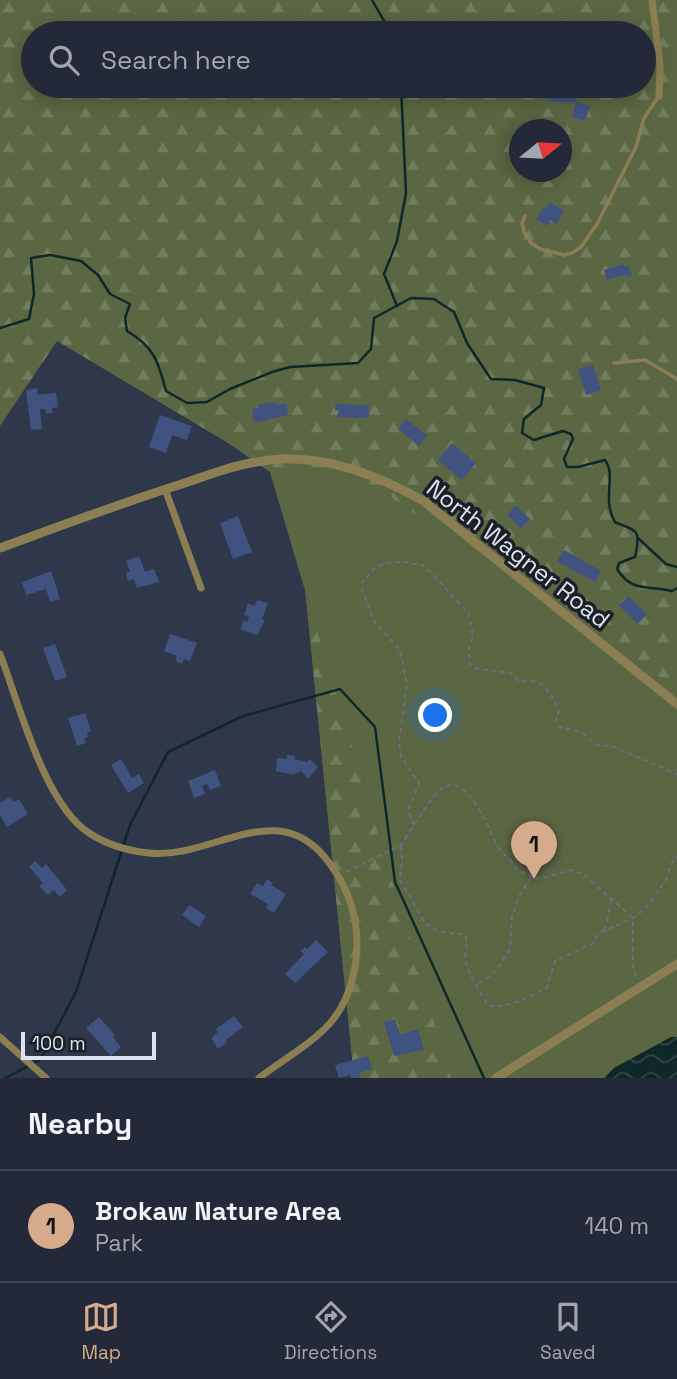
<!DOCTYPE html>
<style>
body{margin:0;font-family:"Space Grotesk",sans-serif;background:#2b3140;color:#f1f3f6}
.compass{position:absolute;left:509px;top:119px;width:63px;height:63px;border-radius:50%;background:#232938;box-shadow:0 4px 18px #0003;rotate:72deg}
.scale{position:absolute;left:21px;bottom:18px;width:135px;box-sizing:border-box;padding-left:7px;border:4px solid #dde2ee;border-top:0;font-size:19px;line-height:24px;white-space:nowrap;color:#dde2ee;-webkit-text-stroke:5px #1b1f27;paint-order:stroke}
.you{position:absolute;left:436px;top:716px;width:24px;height:24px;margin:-18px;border:5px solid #fff;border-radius:50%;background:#1a73e8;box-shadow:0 0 0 10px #1a73e833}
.badge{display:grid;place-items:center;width:46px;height:46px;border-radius:50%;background:#d6ab8b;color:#111;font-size:23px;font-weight:700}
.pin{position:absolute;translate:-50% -58px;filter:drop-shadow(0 2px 4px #0008)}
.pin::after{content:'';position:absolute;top:37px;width:24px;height:21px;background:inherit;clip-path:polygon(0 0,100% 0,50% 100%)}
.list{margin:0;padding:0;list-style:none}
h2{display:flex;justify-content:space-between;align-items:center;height:91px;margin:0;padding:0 28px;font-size:30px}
h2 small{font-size:23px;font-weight:400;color:#a3a6ae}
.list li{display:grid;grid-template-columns:46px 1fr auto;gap:21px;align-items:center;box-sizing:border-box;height:112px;padding:0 28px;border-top:2px solid #404553}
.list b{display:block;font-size:26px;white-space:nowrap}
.list p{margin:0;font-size:23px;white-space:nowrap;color:#a3a6ae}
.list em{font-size:23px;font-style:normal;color:#a3a6ae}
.icon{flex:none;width:38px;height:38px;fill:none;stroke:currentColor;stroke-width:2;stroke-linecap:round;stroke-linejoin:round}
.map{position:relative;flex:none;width:677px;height:1078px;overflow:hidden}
.search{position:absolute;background:#232938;box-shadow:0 4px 18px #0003;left:21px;right:21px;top:21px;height:77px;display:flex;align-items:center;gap:18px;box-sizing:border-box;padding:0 24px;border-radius:38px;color:#a3a6ae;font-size:26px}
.sheet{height:203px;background:#232938}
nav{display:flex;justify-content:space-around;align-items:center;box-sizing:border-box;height:98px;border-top:2px solid #404553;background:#232938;font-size:19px;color:#a3a6ae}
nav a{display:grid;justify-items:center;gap:4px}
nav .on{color:#d6ab8b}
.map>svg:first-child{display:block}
</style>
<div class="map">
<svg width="677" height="1078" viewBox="0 0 677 1078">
<defs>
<pattern id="forest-firs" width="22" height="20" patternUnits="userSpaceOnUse" patternTransform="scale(1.75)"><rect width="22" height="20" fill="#5b6643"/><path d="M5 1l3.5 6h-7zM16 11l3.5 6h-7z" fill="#727c5e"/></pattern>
<pattern id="water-waves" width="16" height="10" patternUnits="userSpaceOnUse" patternTransform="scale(1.75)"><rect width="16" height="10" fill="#0e282a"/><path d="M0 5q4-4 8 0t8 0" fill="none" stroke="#314749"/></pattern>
</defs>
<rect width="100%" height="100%" fill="#2f374a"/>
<path fill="url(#forest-firs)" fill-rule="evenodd" d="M0,0h677v967l-221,111h-102l-49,-488 -35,-118 -42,-29 -171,-102 -57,85zM33,33h611v53h-611zM520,130h42v42h-42z"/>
<path fill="#5b6643" d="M287,468l45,4 44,14 52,38 13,-13 236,179v388h-226l-181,-606z"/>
<path fill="url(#water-waves)" d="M671,1037h6v41h-73l10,-10z"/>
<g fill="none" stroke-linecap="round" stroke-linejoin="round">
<path stroke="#0e282a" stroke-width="2.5" d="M372,0l19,33
M397,306l-13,-32 13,-33 9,-48 -5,-107
M0,328l29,-9 5,-25 -3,-36 19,-3 31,6 17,14 12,19 20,10 -5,14 2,13c27,16 31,30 39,60l21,12 20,-1 23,-13 42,-17 18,-5 68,-4 13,-14 3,-31 37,-20 23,1 20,13 13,31 24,36 24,1 29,8 -3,17 -17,14 -2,14 12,7 29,-9 8,3 2,5 -9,20 3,8h11l27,-7c12,16 -4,38 10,62 23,10 26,7 20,35l-16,6 -2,6c15,24 31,16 55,22l5,-3
M639,539l27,25 11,3
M5,1078l35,-18 36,-68 54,-167 38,-73 75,-36 97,-27 35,38 20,155 89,196"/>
</g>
<path fill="#405280" d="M539,86l38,1 -1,14 -4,2 -22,-2z
M576,102l14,4 -5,15 -13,-4z
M550,202l14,9 -8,13 -6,-4 -3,6 -11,-7 8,-12 2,1z
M624,264v3l5,-1 3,10 -5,1v-3l-20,6 -3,-10z
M593,365l8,25 -15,5 -8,-26z
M37,388l1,7 18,-2 2,14 -6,1 1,5 -7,1 -1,-5h-5l2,20 -11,1 -5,-40z
M275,402l1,3 10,-2 2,12 -34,8 -2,-14 7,-1 -1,-3z
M335,404l34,1v13l-32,-1 2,-7h-4z
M160,415l32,11 -5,14 -15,-5 -6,18 -17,-6z
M406,419l21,16 -8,11 -21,-17z
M452,443l24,20 -14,17 -24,-20z
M516,505l14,14 -9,9 -14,-13z
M238,516l14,36 -19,7 -13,-36z
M564,550l37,21 -6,11 -38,-21z
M138,557l2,1 5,14 9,-3 5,13 -22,6 -3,-9 -6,2 -2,-8 4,-1 -4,-11z
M51,571l9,28 -10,3 -4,-13 -20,6 -4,-13z
M628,596l19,18 -9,10 -19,-18z
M257,600l11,3 -6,16 3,1 -8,15 -17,-6 4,-9 3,2 2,-6 -5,-1 4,-12 7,3z
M170,634l27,9 -7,18 -6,-2 -2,5 -7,-3 2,-5 -13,-5z
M55,644l12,33 -12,4 -12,-33z
M85,713l6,18 -4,1 1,5 -4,2 2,4 -9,3 -9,-28z
M287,755l8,1v3l12,3 3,-3 8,8 -10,12 -8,-9 -1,3h-5v2l-18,-4 1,-13 10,1z
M121,759l11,19 7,-4 5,9 -16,10 -17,-28z
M215,770l6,16 -11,4 -3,-6 -5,2 3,8 -11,4 -6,-17z
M10,797l4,5 5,-3 9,15 -21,13 -7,-12v-12z
M35,861l7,7 4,-4 21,26 -7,7 -6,-7 -6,5 -9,-9 4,-3 -14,-16z
M267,879l6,4 -2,2 15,9 -12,19 -8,-5 2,-4 -18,-10 7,-11 6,3z
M189,905l17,11 -7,11 -17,-12z
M316,940l12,12 -33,31 -10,-9 19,-20 -4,-3 5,-4 2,2z
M234,1016l9,11 -17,13 1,2 -9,7 -7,-11 7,-6 -2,-3z
M99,1017l16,18 -2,2 8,10 -10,9 -25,-28z
M395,1019l5,16 18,-6 6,21 -30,6 -10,-34z
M368,1056l4,13 -13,4 1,5h-9l-1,-3 -11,3 -4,-13z"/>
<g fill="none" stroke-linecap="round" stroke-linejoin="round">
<path stroke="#697081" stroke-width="2" stroke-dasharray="5 3.5" stroke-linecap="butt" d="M414,825c26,-38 38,-63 69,-9 6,9 8,20 14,29 6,10 15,15 20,25l21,9 33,-9 12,4 50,44v51l5,11
M401,846l1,14 -2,20 25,43 12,8 28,4c3,9 1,14 0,23 0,10 17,39 24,48 23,1 38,-7 58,-19l8,-26 37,-17 7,-11 34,-15 13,-10 20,-28 4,-14 7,-9
M346,872l55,-27 13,-20 -6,-15 11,-27 -18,-26 -2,-15 8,-58 -7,-34 -26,-29 -13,-34 2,-6 12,-13 10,-5 18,-1 19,3 9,7 38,42 4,22 -4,11 1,18 5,3 35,5 10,9c24,-5 28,9 39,27l-3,12 4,6 21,5 16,13 15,1 65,28
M605,930l6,-29
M479,984l17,-13 14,-22 2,-32 7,-21 12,-18"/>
<path stroke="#8b7e52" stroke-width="3.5" d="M525,216l-3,7 2,9 7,11 9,6 24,6 8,-2 9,-6 16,-23 39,-77 8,-29 15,-22
M614,363l31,-3 32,19"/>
<path stroke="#8b7e52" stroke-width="7" d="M652,0l8,66 -1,30
M165,489l36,99
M0,654c19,49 44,150 89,179 17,11 39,18 60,20 64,7 130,-61 181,11 14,19 23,39 26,63 4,31 -4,71 -25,95 -19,22 -49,38 -72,56
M0,1037l46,41"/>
<path stroke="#8b7e52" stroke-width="9" d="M0,548c60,-22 121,-45 182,-64 32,-11 63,-23 98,-25 52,-2 98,17 142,41l255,204
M496,1078l181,-114"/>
</g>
<g text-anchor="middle" stroke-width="7" stroke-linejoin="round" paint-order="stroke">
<g font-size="24" fill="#dde2ee" stroke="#1b1f27">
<text transform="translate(518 554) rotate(38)" y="8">North Wagner Road</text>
</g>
</g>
</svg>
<svg class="compass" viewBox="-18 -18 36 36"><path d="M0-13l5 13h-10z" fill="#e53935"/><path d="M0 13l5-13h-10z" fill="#a3a6ae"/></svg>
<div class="scale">100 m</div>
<div class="you"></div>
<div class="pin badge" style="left:534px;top:879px">1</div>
<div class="search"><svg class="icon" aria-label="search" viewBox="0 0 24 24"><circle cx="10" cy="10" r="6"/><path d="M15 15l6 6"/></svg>Search here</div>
</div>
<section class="sheet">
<h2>Nearby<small></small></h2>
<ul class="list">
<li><span class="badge">1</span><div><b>Brokaw Nature Area</b><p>Park</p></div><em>140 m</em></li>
</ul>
</section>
<nav>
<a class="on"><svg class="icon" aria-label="map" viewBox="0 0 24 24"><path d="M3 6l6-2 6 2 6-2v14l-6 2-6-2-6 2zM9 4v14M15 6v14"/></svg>Map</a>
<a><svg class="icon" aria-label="directions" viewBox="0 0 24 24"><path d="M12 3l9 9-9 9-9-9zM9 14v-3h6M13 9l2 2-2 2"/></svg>Directions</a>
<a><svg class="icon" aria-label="saved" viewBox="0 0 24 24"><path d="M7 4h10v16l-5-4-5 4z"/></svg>Saved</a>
</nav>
